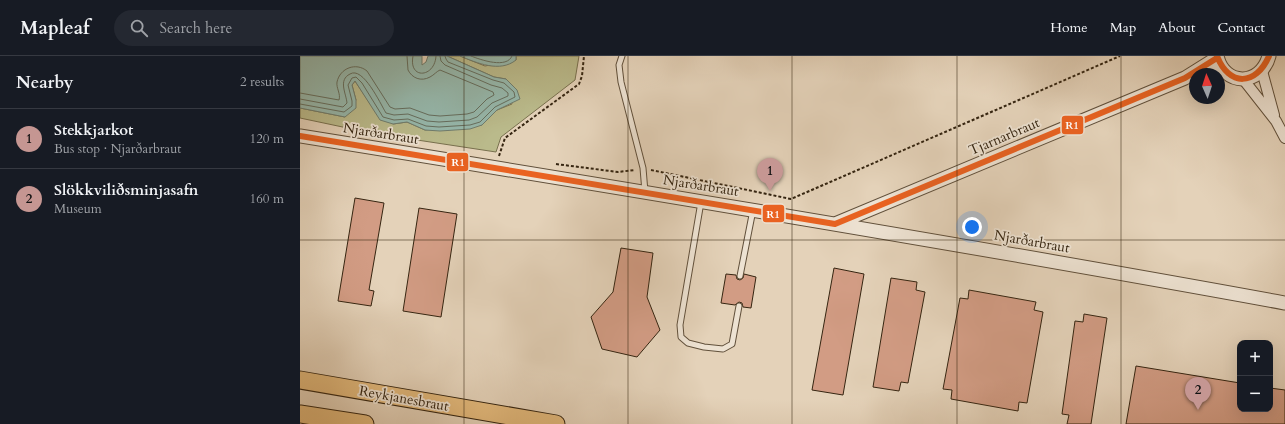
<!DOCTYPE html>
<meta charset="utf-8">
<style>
body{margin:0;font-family:Cardo,serif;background:#242831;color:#f1f3f6}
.controls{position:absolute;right:12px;bottom:12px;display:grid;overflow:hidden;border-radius:8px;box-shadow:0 4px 16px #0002}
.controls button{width:36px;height:36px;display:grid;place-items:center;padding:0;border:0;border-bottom:1px solid #363941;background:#171b24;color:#f1f3f6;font:20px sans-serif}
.compass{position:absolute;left:889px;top:12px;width:36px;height:36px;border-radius:50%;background:#171b24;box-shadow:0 4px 16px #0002;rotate:357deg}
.you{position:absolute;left:672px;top:171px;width:14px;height:14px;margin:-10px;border:3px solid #fff;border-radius:50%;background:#1a73e8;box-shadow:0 0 0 6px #1a73e833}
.badge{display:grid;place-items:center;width:26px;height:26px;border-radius:50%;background:#c59692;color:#111;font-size:13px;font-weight:700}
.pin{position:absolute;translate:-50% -33px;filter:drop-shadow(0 1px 2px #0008)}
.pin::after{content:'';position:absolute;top:21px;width:14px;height:12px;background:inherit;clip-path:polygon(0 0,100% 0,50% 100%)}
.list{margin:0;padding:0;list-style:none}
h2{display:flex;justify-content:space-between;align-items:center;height:52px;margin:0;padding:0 16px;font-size:17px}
h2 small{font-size:13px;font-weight:400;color:#9ea1a6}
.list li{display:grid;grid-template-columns:26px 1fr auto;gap:12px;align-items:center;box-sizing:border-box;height:60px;padding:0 16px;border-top:1px solid #363941}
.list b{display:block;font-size:15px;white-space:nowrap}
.list p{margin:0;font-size:13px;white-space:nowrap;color:#9ea1a6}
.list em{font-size:13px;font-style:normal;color:#9ea1a6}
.icon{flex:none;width:22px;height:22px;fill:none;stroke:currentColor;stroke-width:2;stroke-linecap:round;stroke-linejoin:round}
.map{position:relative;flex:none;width:985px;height:368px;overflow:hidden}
header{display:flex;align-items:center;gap:24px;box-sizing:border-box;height:56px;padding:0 20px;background:#171b24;border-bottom:1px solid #363941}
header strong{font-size:19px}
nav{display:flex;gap:22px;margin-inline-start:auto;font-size:14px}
.search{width:280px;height:36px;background:#242831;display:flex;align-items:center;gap:10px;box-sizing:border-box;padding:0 14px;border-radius:22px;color:#9ea1a6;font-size:15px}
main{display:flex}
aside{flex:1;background:#171b24}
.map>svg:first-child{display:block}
</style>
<header>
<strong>Mapleaf</strong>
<div class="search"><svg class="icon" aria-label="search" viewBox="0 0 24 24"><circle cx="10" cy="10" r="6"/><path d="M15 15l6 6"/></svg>Search here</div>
<nav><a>Home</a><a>Map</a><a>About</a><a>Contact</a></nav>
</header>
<main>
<aside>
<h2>Nearby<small>2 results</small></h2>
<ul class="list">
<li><span class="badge">1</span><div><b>Stekkjarkot</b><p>Bus stop · Njarðarbraut</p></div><em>120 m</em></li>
<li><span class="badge">2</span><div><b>Slökkviliðsminjasafn</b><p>Museum</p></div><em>160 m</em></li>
</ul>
</aside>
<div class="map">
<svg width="985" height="368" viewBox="0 0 985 368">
<rect width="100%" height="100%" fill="#e4d2b9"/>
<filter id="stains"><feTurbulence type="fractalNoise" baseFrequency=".005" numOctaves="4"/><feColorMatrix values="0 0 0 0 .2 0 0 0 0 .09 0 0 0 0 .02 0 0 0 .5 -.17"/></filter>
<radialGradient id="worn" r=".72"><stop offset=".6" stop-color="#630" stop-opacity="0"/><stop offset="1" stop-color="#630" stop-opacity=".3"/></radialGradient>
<path fill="#baba8b" stroke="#78704e" d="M147,0h13l25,10 31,-6v-4h63l-4,24 -74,57 -5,15 -125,-19 -71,-15v-10l45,9 11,-17 -4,-15 3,-4 16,24 22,19 14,-2 18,8 57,-5 15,-15 15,-6 -6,-25 -12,-2z"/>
<path fill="#96b8ac" stroke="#6f7d6e" d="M0,0h122v9l4,-3 2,-6h19l47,21 12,2 11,11 3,9 -23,11 -15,15 -12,4 -30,2 -15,-1 -18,-8 -14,2 -13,-4 -25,-39 -3,4 4,15v8l-11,9 -45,-9z
M160,0h56v4c-16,13 -39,3 -56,-4z"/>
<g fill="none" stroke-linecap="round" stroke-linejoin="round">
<path stroke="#666e5e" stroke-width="1" d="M113,0c-5,24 22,22 23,0
M171,0c10,4 36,13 41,0
M0,37l39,7c2,-6 -3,-12 -2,-18 3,-14 19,-20 30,-11l23,36 5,2 15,-1 19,7 11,1 27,-2 7,-2 13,-13 7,-4 -1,-3 -53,-22c-3,1 -6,5 -10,7 -9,5 -18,1 -22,-7l-1,-14
M0,43l43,8 4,-4c-1,-10 -9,-23 3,-29 13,-8 30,29 36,39l8,2 14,-1 19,7 12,1 30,-2 8,-3 15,-14 16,-7v-3l-6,-5 -11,-3 -46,-20 -4,-4 -1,-5
M0,48l44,8 8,-6v-5l-4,-16 4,-7 4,-1 6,6 21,34 11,3 14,-1 18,7 13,1 31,-2 10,-3 15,-15 20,-10 -1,-5 -10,-9 -11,-3 -45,-18 -2,-3 -1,-3"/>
</g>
<path fill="#d29c84" stroke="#352511" d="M55,142l29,5 -15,87 5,1 -3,15 -33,-5z
M119,152l38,6 -16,103 -38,-6z
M321,192l32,5 -6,44 13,33 -23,27 -35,-8 -11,-32 22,-25z
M534,212l30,6 -21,121 -31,-5z
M426,218l10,1 1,4 3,1 3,-2 1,-4 12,3 -5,31 -8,-1 -1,-4 -3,-1 -4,3 -14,-2z
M591,222l26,4 -1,8 9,2 -17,91 -7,-1 -2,9 -26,-4z
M669,234l67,12 -2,8 9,2 -16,91 -8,-1 -1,9 -67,-12 1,-9 -9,-1 17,-91 8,1z
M784,258l23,4 -16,106h-24l2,-9 -7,-1 13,-93 8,1z
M836,310l104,17v26h30v-21l15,2v34h-159z"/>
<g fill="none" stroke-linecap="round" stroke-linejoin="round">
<g stroke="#61503b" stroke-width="7">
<path id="service" d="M322,0l-3,9 2,17 22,86 2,24
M401,146l-21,123 1,12 7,6 16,4 19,2 9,-5 7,-38
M440,220l13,-66"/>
</g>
<g stroke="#61503b" stroke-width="12">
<path id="minor" d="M962,15l12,44
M943,23l33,42 9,17"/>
</g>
<g stroke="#61503b" stroke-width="15">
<path id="tertiary" d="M917,0c7,31 44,30 52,0
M906,18l18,-3
M0,80c329,53 657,107 985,167
M535,168l350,-146 32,-20"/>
</g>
<g stroke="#352511" stroke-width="19">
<path id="trunk" d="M0,324l256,44
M0,358l65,10"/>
</g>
<path stroke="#352511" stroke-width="2" stroke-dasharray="3 2" stroke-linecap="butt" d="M199,100l6,-18 74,-54 3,-8 2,-20
M256,108l62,8 17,-2
M351,114l140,29 329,-143"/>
<use href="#service" stroke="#ede2d2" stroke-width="5"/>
<use href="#minor" stroke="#ede2d2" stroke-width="10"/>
<use href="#tertiary" stroke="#ede2d2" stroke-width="13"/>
<use href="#trunk" stroke="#e2b97c" stroke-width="17"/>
<g stroke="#ede2d2" stroke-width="9">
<path id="bus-1" d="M917,0c12,31 39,30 52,0
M0,80l535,88 350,-146 32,-20"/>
</g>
<use href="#bus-1" stroke="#e96221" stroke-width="6"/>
</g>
<path fill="none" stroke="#352511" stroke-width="1" stroke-opacity="0.55" d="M164,0v368M328,0v368M492,0v368M657,0v368M821,0v368M0,184h985"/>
<g text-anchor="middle" stroke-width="3.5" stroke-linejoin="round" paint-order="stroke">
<g font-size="14" fill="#352511" stroke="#ede2d2">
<text transform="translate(81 77) rotate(9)" y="5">Njarðarbraut</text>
<text transform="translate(704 80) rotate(-23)" y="5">Tjarnarbraut</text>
<text transform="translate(401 129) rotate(9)" y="5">Njarðarbraut</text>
<text transform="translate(732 185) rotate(10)" y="5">Njarðarbraut</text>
<text transform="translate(104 342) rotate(10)" y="5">Reykjanesbraut</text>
</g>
</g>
<g stroke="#ede2d2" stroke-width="1.5">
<rect x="761" y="59" width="23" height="20" rx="4" fill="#e96221"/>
<rect x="146" y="96" width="23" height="20" rx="4" fill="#e96221"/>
<rect x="462" y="148" width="23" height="19" rx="4" fill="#e96221"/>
</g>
<g font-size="11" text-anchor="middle" font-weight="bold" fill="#fff">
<text x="772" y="73">R1</text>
<text x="158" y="110">R1</text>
<text x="473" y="162">R1</text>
</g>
<rect width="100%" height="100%" filter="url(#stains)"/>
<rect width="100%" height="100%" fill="url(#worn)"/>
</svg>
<div class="controls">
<button>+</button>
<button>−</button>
</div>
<svg class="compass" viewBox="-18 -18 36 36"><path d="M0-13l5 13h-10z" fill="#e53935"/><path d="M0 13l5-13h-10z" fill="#9ea1a6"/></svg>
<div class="you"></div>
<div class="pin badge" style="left:470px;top:135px">1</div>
<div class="pin badge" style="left:898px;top:354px">2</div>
</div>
</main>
